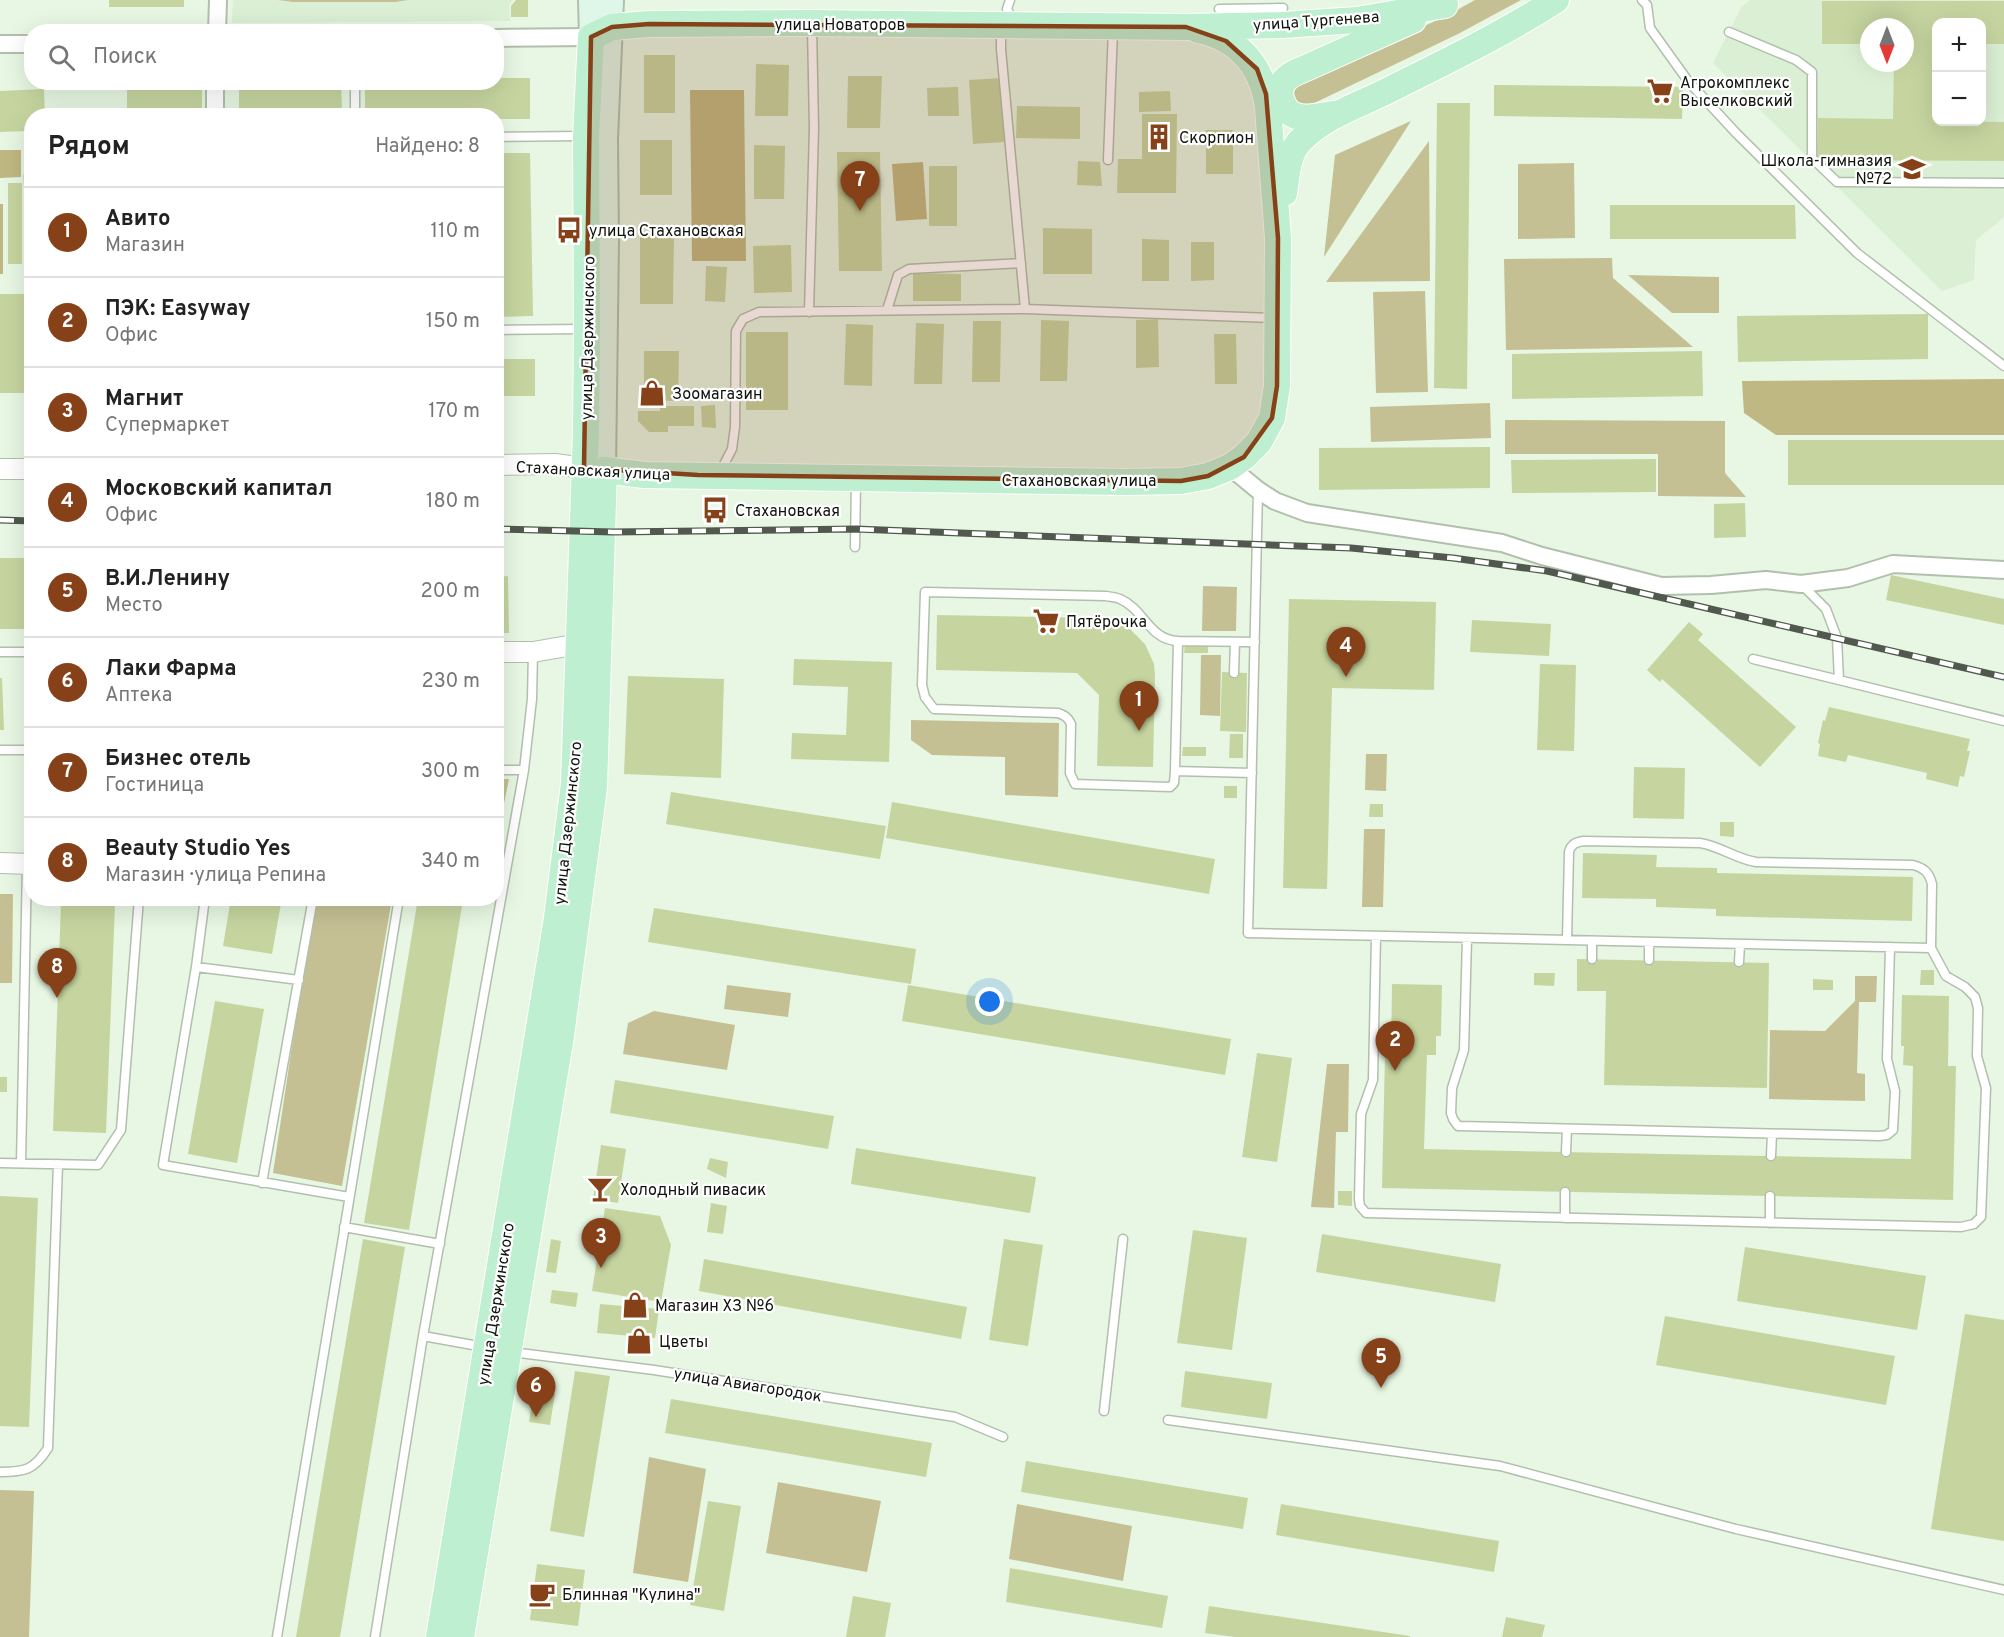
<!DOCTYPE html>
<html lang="ru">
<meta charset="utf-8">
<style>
body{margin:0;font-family:Overpass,sans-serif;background:#f2f2f2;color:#222}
.controls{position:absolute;right:18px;top:18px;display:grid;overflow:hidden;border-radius:12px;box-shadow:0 6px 24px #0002}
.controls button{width:54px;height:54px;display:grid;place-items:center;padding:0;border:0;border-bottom:2px solid #e0e0e0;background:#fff;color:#222;font:30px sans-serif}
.compass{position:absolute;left:1860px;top:18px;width:54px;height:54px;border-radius:50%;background:#fff;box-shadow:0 6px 24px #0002;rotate:180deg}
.you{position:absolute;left:990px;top:1002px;width:21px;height:21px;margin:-15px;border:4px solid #fff;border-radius:50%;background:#1a73e8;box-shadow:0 0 0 9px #1a73e833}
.badge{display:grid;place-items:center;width:39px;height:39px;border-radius:50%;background:#864118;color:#fff;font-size:20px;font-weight:700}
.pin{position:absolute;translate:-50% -50px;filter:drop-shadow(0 2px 3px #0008)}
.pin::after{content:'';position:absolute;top:32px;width:21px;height:18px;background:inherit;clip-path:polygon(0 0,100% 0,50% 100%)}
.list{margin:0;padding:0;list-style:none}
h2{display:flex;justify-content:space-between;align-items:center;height:78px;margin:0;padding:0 24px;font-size:26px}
h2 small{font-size:20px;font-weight:400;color:#767676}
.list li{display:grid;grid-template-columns:39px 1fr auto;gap:18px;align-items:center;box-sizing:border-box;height:90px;padding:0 24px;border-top:2px solid #e0e0e0}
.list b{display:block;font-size:22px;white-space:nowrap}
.list p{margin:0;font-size:20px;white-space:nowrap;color:#767676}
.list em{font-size:20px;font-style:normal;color:#767676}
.icon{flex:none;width:33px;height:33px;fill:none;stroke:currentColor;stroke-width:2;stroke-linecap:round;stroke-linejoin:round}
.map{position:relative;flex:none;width:2004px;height:1637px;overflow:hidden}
.search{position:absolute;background:#fff;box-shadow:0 6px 24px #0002;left:24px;top:24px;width:480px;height:66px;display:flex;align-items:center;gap:15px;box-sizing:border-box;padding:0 21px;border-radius:24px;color:#767676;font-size:22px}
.panel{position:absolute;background:#fff;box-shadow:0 6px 24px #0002;left:24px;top:108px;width:480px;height:798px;border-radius:24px}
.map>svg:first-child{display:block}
</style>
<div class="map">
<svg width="2004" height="1637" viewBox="0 0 2004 1637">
<rect width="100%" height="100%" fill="#e7f7e3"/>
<path fill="#daefd4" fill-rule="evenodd" d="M233,0h280l-4,5 1,16 -278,2z
M1751,0h253v217l-28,23 -2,40 -32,11 -229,-228 29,-57zM1936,22h46v100h-46zM1869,27h36v36h-36z"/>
<path fill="#c5c094" d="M278,0h130l-13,2h-102z
M1475,0h46l-63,34 -154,74 -18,-15 3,-5 157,-72z
M1411,121l-87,136 11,-102z
M1429,141l1,140 -104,1z
M1574,163l1,75 -57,1v-75z
M1612,258l1,20 80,69 -187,3 -2,-91z
M1628,275l91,2v36h-47z
M1425,291l3,101 -52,1 -3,-101z
M1490,403l1,35 -120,4 -1,-35z
M1505,420l220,1v52l21,24 -88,-1v-42h-153z
M1203,586l34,1 -1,44h-34z
M1201,655h20l-1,61 -20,-1z
M911,720l148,3 -1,74 -53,-2v-38l-73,-2 -21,-15z
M1366,754h21l-1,37 -21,-1z
M497,779h12l-12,59 -1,-59z
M1364,829h21l-2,78h-21z
M0,894h13l-1,89h-12z
M314,899h78l-50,287 -69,-13z
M1855,976h22l-1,26h-17l-2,71 8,1v27l-96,-2 1,-69 55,1 30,-30z
M727,985l64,8 -3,24 -64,-8z
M654,1011l81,14 -8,45 -104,-16 5,-31z
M1327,1064h22l-1,68h-12l-2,76 -23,-1z
M649,1457l57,12 -18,113 -55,-9z
M778,1482l103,19 -14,71 -101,-19z
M0,1490l34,1 -5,146h-29z
M1017,1504l115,22 -9,55 -114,-22z"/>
<path fill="#bfb882" d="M690,90h54l2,171h-54z
M0,150h21v27l-21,1z
M923,162l4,57 -31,2 -4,-57z
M0,204h3v70h-3z
M2004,379v56h-228l-32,-22 -2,-32z"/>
<path fill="#c6d5a0" d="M109,0h75v7h-75z
M516,0h12v17h-17v-11z
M1822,1h182v43h-22v-22h-46v22h-2v77l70,1v39l-187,-1 1,-42 75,1 1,-56h11v-36h-36v17h-47z
M644,55h31v58h-31z
M756,64l33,1 -1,51h-33z
M848,76h34l-2,52h-33z
M496,78h34v41h-34v-3h-131v-34h131z
M1002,78l3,64 -32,2 -4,-64z
M239,82h102l1,30 -70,1v3h-33z
M1494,85l189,2 -1,32 -188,-3z
M958,87l1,29h-31l-1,-28z
M44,89l1,27h-13v15l-32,1v-41z
M127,90h75v26h-75z
M1170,91l1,20 -32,1v-20z
M1437,103h33l-3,286 -33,-1z
M1017,106l63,1v32l-64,-1z
M1142,114h35l-1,79h-59l1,-34h24z
M1206,130h27v44h-27z
M640,140h32v55h-32z
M754,145l31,1 -1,53h-30z
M837,152h43l2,119h-43z
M496,153h34l3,163 -37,1z
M1078,161l22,1 2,24 -25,-1z
M929,166h28v60h-28z
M8,183h14v81h-14z
M1610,205h185l1,34h-186z
M1043,228l49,1v45h-49z
M640,235h34l-1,69h-33z
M1142,239l27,1v41h-27z
M1191,242h23v38l-23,1z
M791,245l1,47 -38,1 -1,-47z
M706,266l21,1 -2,35 -20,-1z
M913,273l48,1v27h-48z
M0,294h32v99h-32z
M1928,314v45l-190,3 -1,-46z
M1158,319l1,48 -23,1v-48z
M1041,320l28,1 -2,60h-27z
M973,321h28l-1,61h-28z
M916,323l28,1 -2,60h-28z
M846,324l27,1 -1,61 -28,-1z
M746,332h42v78h-42z
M1214,334h22l1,50h-22z
M644,351h35l-1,50 -34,-1z
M1702,351l1,45 -191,3v-45z
M496,359h39v37h-39z
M715,405l1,23 -14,-1 -1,-21z
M660,406h34v20h-26v6h-19l-11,-11v-10h22z
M1788,440h216v45h-216z
M1490,447v41l-171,2v-42z
M1656,459v33l-144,1 -1,-33z
M1745,503l1,34 -32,1v-34z
M0,558h32v71h-32z
M1891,575l113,24v26l-118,-25z
M508,576l1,57h-13v-56z
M1289,599l147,3 -2,88 -102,-2 -5,201 -44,-1z
M937,615l164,3 20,6 9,5 15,15 9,20 1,11 -2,92 -56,-1 2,-71 -22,-22 -141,-3z
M1472,620l79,4 -2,32 -79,-4z
M1689,622l14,12 -5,6 98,87 -36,40 -98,-88 -2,3 -13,-12z
M1185,644l23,1v8h-24z
M794,659l98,3 -3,100 -98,-3 1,-26 54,2 2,-48 -55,-2z
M1540,664l36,1 -2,86 -37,-1z
M1222,672l25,1 -1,59 -26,-1z
M628,676l96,3 -3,99 -97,-4z
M0,678h2l2,52h-4z
M1829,707l141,32 -3,12h3l-6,26 -4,-1 -2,11 -32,-8 1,-6 -79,-18 -2,7 -28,-6 2,-12 -2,-1 5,-23 2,1z
M1230,734h13v24h-14z
M1183,747h23v9h-24z
M1634,767l51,1 -1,51 -51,-1z
M1224,786h13v12h-13z
M671,792l215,34 -6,33 -214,-35z
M30,801l2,1v42h-6z
M892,802l323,57 -6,35 -323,-56z
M1370,804h13v13h-14z
M1720,822h14v15l-14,-1z
M1583,853l74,2 -1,12 61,1v5l196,4 -1,44 -196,-5v-7l-60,-2v-8l-74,-1z
M231,898h51l-10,56 -49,-8z
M418,898l44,8 -53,324 -45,-7z
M61,902l54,2 -9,229 -53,-2z
M654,908l262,41 -5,35 -263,-42z
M1577,959l192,4 -2,125 -163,-3 2,-94h-29z
M1921,970h13v15h-14z
M1534,973h21l-1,13 -20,-1z
M1813,979l20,1v10h-20z
M1392,984l50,1 -1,51h-5v19h-9l-3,94 42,1 445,9 2,-93 -10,-1 1,-19h-3l1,-51 47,1 -1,70h8l-3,134 -571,-12 3,-134h6z
M908,985l323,54 -6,36 -323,-54z
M215,1001l49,8 -27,154 -49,-9z
M1257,1053l35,5 -15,104 -35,-5z
M0,1077h7v15h-7z
M615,1080l219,36 -6,33 -218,-36z
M601,1145l25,4 -8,54 -25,-4z
M856,1148l180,29 -6,36 -179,-29z
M710,1158l18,4 -2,16 -19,-9z
M1338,1191h14v15l-14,-1z
M0,1196l38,2 -9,229 -29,-1z
M711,1203l16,3 -4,28 -16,-2z
M605,1208l55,8 11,29 -10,57 -69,-11z
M1193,1230l54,8 -15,112 -55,-7z
M1322,1234l179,30 -6,38 -179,-30z
M363,1239l42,8 -65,390h-44z
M551,1239l10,2 -5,32 -10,-1z
M1004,1239l39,6 -15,101 -39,-6z
M1745,1247l181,29 -9,54 -180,-29z
M704,1259l263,48 -6,32 -262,-48z
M552,1290l26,3 -2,14 -26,-4z
M600,1304l59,5 -4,29 -58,-5z
M1965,1314l39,6v221l-73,-12z
M1665,1316l230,40 -9,49 -230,-40z
M575,1371l35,5 -26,161 -34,-6z
M1185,1371l87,12 -5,36 -86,-12z
M534,1391l21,3 -5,31 -21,-3z
M671,1399l261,44 -6,34 -261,-44z
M1026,1461l222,37 -5,31 -222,-37z
M708,1501l33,5 -17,105 -34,-6z
M1281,1504l218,37 -5,31 -218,-37z
M537,1564l48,6 -7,56 -48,-6z
M1010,1568l158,28 -6,32 -156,-26z
M853,1596l38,7 -6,34h-39z
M1209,1606l201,30v1h-175l-30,-4z
M1506,1617l39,8 -3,12h-40z"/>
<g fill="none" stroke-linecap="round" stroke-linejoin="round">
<g stroke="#b1c0ac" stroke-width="11">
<path id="service" d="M1010,0l-3,9 7,13
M1642,0l5,5 3,23 38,53 48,52 121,120 147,113
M1219,9l64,-1
M1001,28v21l24,260
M1729,32l67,28 16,12v86l25,24 167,1
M355,82v34
M496,137l87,-1
M1108,160l5,-131
M32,172l-3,4 3,82
M887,310l11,-35 11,-6 112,-6
M809,312l5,-184 -2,-101
M496,330l88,-1
M720,472l12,-23 3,-22 1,-96 7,-12 16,-7 266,-3 250,9
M1258,490l-10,443c228,5 455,10 683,15l15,28 19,11 10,10 3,11 -1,48 9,32 -5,129 -7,7 -13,3 -595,-14 -6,-7 -1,-7 2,-85 12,-34 3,-144
M855,547l1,-66
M1801,584l25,25 11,29 2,42 165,41
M0,652h32
M1753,659l86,21
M1234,673l1,-31
M0,750h32
M496,770h28
M1175,771l-1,12 -4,4 -95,-3 -5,-11 1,-49c-3,-7 -7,-9 -13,-11l-124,-4 -9,-12 -3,-12 3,-93 181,4c4,1 10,1 14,3 24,10 29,41 58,42
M1252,773l-77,-2 3,-130 77,1
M205,898l-9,69 -33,198 186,32
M1467,938l-3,112 -12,38 -1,25 2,6 5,7 421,10 8,-1 6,-5 2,-39 -8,-32 3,-112
M1567,940l2,-88c2,-8 7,-10 15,-11l116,2c20,3 36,16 56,19l157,3c11,3 16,7 19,19l-1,64
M1592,959v-18
M1649,960v-18
M1739,962l1,-18
M196,967l103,13
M1566,1152l1,-23
M1771,1156l1,-22
M0,1163l98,2 23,-35 18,-232
M21,1163l6,-299
M262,1183l51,-285
M1565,1218v-26
M1770,1223v-27
M344,1227l96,17
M423,1336l61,11
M512,1352l142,18 301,47 48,20
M1104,1411l19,-172
M1168,1420l332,46 236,63 268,61
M0,1472c25,0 34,-2 48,-24l10,-284
M277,1637l122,-739
M375,1637l48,-301 101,-566 8,-71 1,-47"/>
</g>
<g stroke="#b1c0ac" stroke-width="20">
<path id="minor" d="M217,32l1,-32
M496,38l95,-1
M0,44h32
M215,82v34
M1230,467l28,23 17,11 32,12 195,30 40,13 119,30 50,-1 55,-5 35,4 47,-6 45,-14 111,6"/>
</g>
<g stroke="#b1c0ac" stroke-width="22">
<path id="tertiary" d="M496,465l59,-1 43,6
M0,469h32
M496,652h37l46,-8
M0,863l32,1"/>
</g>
<g stroke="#b1c0ac" stroke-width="26">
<path id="secondary" d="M590,0l1,37
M604,470l3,-229 -1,-102 6,-139"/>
</g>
<g stroke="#fff" stroke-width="28">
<path id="primary" d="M1334,114c-11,1 -27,6 -38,2 -14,-5 -21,-25 -11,-36 5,-6 14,-9 21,-12l107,-48
M1284,193c3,-18 3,-38 16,-52 25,-26 60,-36 91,-52 56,-28 112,-55 165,-89
M439,1637l118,-719 17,-134 12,-352 1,-103 -1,-193 5,-99 21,-10 37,-3 162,-1 375,4 97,-2 74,-5 88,-15
M461,1637l100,-601 33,-249 10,-317 40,5 482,7 55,-1 27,-5 22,-9 14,-10 15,-15 13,-24 5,-32 1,-148 -10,-130c-5,-41 -29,-70 -70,-78"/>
</g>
<use href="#service" stroke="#fff" stroke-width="8"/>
<use href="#minor" stroke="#fff" stroke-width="16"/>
<use href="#tertiary" stroke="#fff" stroke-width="20"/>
<use href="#secondary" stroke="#dff7e8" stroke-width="22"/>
<use href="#primary" stroke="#beefd1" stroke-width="26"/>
<g stroke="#51594e" stroke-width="7">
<path id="rail" d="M0,520l32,1
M496,529l117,3 243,-3 495,19 102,10 94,13 457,106"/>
</g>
<use href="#rail" stroke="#fff" stroke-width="4.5" stroke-dasharray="14" stroke-linecap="butt"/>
</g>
<path fill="#864118" fill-opacity="0.2" stroke="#864118" stroke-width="4.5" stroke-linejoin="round" d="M649,24l537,3 40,14 31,28 9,25 12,144 -1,148 -5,32 -28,39 -36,19 -27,5 -483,-6 -114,-7 7,-431 21,-10z"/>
<defs>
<g id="supermarket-bare" transform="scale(2.07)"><path d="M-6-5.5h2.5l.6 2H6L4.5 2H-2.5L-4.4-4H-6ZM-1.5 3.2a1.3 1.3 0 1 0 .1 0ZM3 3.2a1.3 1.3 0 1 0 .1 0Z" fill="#864118" stroke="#fff" stroke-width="2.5" paint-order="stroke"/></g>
<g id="building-bare" transform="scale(2.07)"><path d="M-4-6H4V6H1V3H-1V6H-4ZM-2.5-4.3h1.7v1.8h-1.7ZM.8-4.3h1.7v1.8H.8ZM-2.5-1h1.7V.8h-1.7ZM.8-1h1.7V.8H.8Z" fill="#864118" stroke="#fff" stroke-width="2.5" paint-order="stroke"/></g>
<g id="school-bare" transform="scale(2.07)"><path d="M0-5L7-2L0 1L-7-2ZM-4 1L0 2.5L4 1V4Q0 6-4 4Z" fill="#864118" stroke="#fff" stroke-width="2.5" paint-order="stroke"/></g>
<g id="bus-bare" transform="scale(2.07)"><path d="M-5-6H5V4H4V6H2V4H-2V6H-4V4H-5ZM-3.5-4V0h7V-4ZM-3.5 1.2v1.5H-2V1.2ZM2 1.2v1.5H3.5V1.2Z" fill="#864118" stroke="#fff" stroke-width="2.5" paint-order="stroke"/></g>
<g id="shop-bare" transform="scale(2.07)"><path d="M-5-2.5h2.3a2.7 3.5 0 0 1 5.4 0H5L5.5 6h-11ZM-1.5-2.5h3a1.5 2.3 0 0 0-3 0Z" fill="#864118" stroke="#fff" stroke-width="2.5" paint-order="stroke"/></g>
<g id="bar-bare" transform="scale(2.07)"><path d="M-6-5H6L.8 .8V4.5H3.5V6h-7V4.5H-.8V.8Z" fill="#864118" stroke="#fff" stroke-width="2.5" paint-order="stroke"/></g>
<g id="cafe-bare" transform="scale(2.07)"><path d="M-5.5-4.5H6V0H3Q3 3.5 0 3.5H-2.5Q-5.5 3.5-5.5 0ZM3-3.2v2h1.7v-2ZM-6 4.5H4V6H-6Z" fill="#864118" stroke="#fff" stroke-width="2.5" paint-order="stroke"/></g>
</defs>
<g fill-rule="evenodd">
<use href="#supermarket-bare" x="1660" y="91"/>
<use href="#building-bare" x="1159" y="137"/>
<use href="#school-bare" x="1912" y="169"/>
<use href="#bus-bare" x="569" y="230"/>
<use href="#shop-bare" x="652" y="393"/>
<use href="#bus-bare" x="715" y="510"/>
<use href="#supermarket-bare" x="1046" y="621"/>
<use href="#bar-bare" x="600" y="1189"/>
<use href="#shop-bare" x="635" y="1305"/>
<use href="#shop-bare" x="639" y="1341"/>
<use href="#cafe-bare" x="542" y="1594"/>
</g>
<g text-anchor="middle" stroke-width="4.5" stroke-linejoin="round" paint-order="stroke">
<g font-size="16" fill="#0f140d" stroke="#fff">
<text transform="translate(1316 20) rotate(-4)" y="6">улица Тургенева</text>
<text x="840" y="30">улица Новаторов</text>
<text transform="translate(587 338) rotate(-89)" y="6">улица Дзержинского</text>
<text transform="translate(593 470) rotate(3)" y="6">Стахановская улица</text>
<text x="1079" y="486">Стахановская улица</text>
<text transform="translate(567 823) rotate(-84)" y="6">улица Дзержинского</text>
<text transform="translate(495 1304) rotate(-81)" y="6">улица Дзержинского</text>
<text transform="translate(748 1384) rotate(9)" y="6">улица Авиагородок</text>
</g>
<g font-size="16" fill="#0f140d" stroke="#fff" text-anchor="start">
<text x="1680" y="88">Агрокомплекс<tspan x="1680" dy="18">Выселковский</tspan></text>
<text x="1179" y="143">Скорпион</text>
<text x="1892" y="166" text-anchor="end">Школа-гимназия<tspan x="1892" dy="18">№72</tspan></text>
<text x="589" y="236">улица Стахановская</text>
<text x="672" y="399">Зоомагазин</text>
<text x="735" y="516">Стахановская</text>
<text x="1066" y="627">Пятёрочка</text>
<text x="620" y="1195">Холодный пивасик</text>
<text x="655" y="1311">Магазин ХЗ №6</text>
<text x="659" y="1347">Цветы</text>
<text x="562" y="1600">Блинная "Кулина"</text>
</g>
</g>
</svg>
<div class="controls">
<button>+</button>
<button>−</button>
</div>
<svg class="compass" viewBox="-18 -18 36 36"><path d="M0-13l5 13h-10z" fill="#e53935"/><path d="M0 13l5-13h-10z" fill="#767676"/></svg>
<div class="you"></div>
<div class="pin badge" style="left:1139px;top:731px">1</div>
<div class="pin badge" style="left:1395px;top:1071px">2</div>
<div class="pin badge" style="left:601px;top:1268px">3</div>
<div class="pin badge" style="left:1346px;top:677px">4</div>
<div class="pin badge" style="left:1381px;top:1388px">5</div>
<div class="pin badge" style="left:536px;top:1417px">6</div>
<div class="pin badge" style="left:860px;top:211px">7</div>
<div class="pin badge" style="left:57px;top:998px">8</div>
<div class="search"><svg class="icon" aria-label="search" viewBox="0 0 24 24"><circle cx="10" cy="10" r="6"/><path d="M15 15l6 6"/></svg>Поиск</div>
<section class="panel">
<h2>Рядом<small>Найдено: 8</small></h2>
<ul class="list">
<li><span class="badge">1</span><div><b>Авито</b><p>Магазин</p></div><em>110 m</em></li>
<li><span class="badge">2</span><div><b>ПЭК: Easyway</b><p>Офис</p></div><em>150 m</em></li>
<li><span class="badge">3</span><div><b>Магнит</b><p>Супермаркет</p></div><em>170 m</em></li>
<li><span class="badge">4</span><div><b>Московский капитал</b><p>Офис</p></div><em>180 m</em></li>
<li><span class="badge">5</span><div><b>В.И.Ленину</b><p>Место</p></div><em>200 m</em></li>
<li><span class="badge">6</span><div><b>Лаки Фарма</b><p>Аптека</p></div><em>230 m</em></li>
<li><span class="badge">7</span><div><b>Бизнес отель</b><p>Гостиница</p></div><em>300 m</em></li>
<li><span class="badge">8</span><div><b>Beauty Studio Yes</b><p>Магазин · улица Репина</p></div><em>340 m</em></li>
</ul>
</section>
</div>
